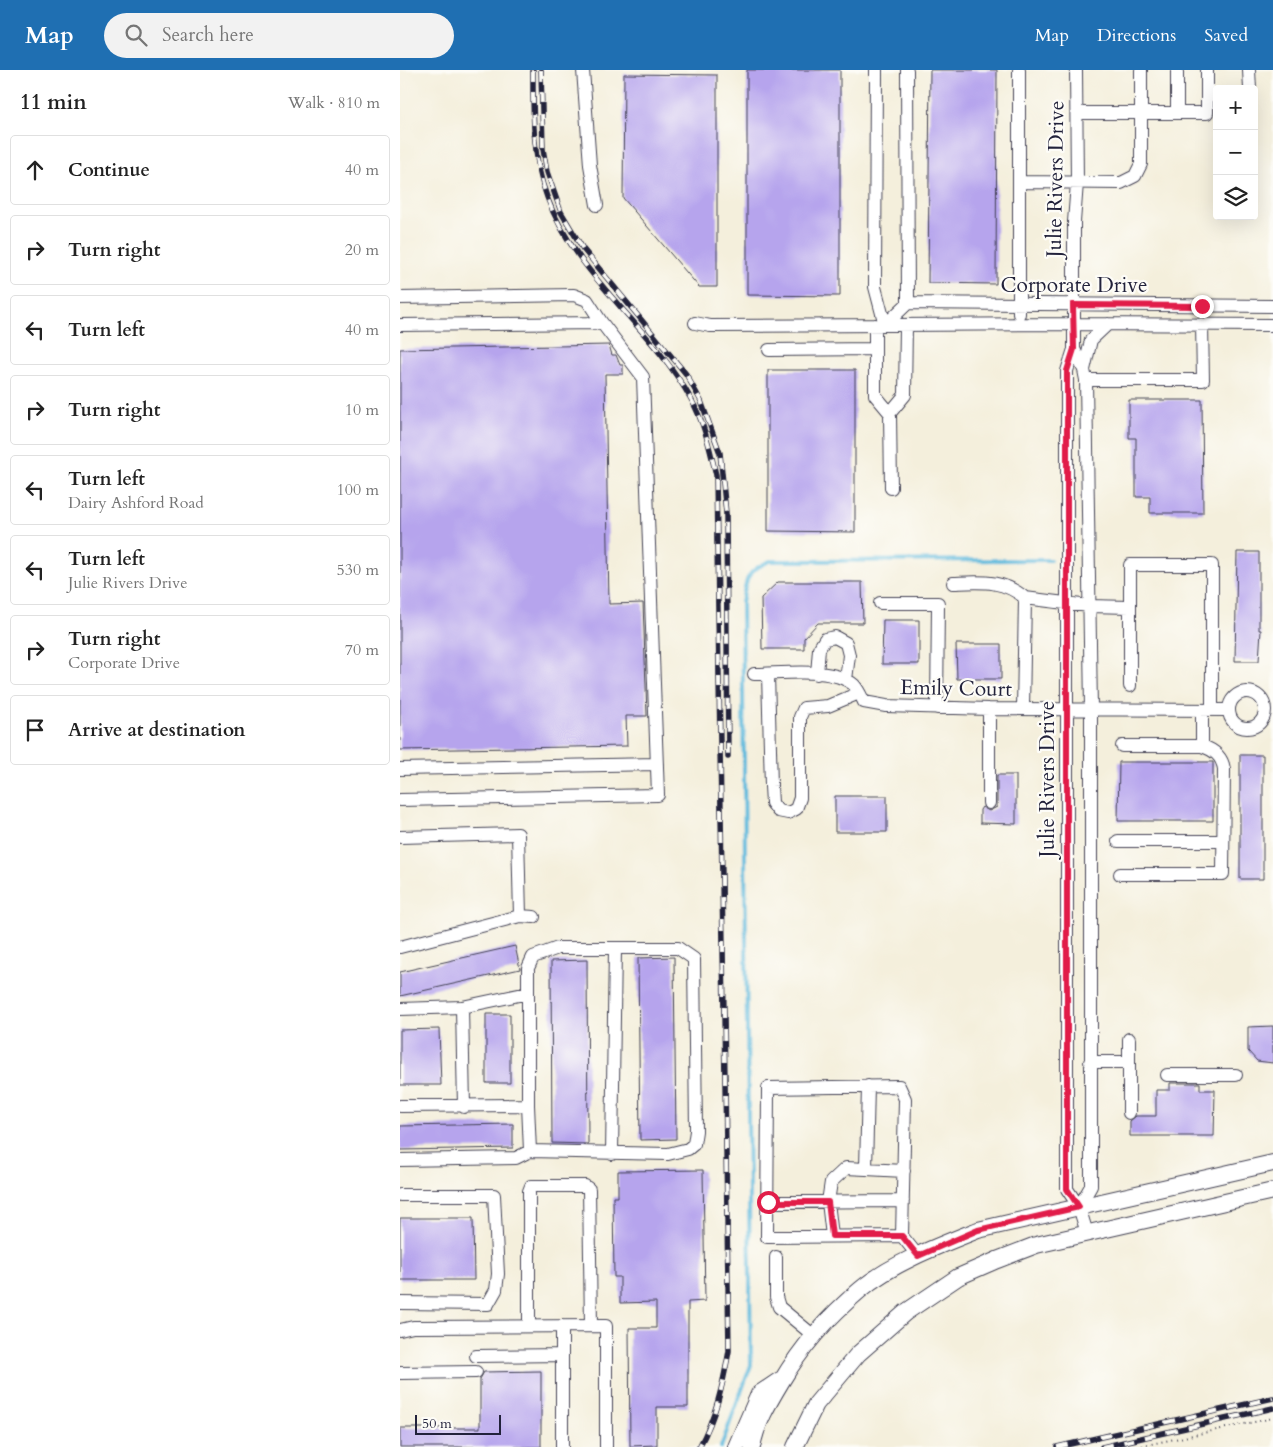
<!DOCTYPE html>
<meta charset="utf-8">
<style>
body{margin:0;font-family:Cardo,serif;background:#f2f2f2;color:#222}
.controls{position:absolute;right:15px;top:15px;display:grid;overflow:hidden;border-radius:5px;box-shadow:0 5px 20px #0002}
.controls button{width:45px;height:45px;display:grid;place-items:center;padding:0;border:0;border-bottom:1px solid #e0e0e0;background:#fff;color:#222;font:25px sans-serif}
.scale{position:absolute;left:15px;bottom:12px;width:86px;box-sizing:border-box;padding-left:5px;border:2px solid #22223b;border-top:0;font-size:14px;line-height:18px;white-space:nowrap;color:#22223b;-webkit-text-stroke:4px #fdfcf7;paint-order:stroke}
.stop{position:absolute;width:15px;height:15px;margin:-11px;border:4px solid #e11d48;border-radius:50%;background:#fff}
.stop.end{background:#e11d48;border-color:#fff;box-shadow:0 1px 5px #0008}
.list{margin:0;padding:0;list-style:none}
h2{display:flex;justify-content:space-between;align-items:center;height:65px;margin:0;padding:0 20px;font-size:21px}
h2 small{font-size:16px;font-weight:400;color:#767676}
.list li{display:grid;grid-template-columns:32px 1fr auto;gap:15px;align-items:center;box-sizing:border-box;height:70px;margin:0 10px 10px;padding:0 10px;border:1px solid #e0e0e0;border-radius:5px}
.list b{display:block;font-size:19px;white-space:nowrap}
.list p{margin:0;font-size:16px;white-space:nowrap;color:#767676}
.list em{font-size:16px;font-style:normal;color:#767676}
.icon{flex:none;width:28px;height:28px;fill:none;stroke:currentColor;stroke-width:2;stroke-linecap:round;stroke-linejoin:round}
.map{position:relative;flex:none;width:873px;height:1377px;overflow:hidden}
header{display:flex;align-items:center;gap:30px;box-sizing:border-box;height:70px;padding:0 25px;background:#1f6fb2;color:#fff}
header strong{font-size:24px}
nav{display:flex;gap:28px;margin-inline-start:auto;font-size:18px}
.search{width:350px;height:45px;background:#f2f2f2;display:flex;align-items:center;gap:12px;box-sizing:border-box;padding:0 18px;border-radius:28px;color:#767676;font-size:19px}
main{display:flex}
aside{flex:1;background:#fff}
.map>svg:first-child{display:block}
</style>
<header>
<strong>Map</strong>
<div class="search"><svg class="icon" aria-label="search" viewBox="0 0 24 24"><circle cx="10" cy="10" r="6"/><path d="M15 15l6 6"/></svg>Search here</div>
<nav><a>Map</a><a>Directions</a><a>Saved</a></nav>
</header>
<main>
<aside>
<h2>11 min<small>Walk · 810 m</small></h2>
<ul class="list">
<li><svg class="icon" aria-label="ahead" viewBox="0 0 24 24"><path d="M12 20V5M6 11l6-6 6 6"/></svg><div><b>Continue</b></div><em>40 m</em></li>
<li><svg class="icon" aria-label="right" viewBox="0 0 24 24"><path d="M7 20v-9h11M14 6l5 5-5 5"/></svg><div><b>Turn right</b></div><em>20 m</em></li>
<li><svg class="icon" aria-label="left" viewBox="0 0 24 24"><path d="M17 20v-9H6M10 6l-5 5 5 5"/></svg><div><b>Turn left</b></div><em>40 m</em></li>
<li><svg class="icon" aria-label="right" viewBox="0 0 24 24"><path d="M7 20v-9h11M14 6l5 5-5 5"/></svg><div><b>Turn right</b></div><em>10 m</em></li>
<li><svg class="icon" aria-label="left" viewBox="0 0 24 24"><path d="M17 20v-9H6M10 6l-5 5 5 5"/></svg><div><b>Turn left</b><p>Dairy Ashford Road</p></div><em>100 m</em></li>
<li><svg class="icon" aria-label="left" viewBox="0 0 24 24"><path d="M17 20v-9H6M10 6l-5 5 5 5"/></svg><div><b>Turn left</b><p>Julie Rivers Drive</p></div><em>530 m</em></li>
<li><svg class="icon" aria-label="right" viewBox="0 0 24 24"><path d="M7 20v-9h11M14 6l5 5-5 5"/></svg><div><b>Turn right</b><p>Corporate Drive</p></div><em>70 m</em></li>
<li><svg class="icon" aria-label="arrive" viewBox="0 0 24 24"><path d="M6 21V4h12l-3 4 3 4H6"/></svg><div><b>Arrive at destination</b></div></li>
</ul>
</aside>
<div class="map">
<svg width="873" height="1377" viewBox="0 0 873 1377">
<rect width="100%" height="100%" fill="#fdfcf7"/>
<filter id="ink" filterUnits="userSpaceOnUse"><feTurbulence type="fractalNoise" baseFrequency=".02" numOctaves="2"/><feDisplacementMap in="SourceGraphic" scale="10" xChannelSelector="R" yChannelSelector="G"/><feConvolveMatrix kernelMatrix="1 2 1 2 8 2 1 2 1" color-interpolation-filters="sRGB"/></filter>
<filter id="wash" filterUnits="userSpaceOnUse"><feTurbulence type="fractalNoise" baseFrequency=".0096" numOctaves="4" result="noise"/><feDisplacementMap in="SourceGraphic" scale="20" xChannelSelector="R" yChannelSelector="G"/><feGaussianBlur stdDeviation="1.12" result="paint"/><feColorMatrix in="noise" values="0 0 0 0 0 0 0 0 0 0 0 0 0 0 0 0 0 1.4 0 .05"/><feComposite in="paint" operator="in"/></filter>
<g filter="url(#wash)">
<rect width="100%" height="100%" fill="#f4efdc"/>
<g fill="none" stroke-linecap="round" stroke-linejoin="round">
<path stroke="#5eb9dc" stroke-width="4" d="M321,1377l30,-82 -9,-762c4,-24 4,-32 28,-42l280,-1"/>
</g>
<g id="blocks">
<path fill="#b6a4ed" d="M347,0h93v226l-93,-1z
M530,0h67l-1,214 -68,-1z
M224,4l93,1v212h-18l-76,-89z
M209,275l3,10h4l4,10h3v9h-18l4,230 34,-1 4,113h-21l1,30 -227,4v-401z
M368,300h87v162l-87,-1z
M729,330h73l1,113h-53v-16h-14v-59h-7z
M837,482h22v78h2l-2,31h-24z
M378,512h84l1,41h-45l-14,15v11h-42l-1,-51z
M483,550h36v44h-37z
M556,574h45v35h-44z
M840,685h23v124h-23z
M719,692h94v59h-95z
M597,705h19v49l-36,-1v-13l2,-3 7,4 8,-4z
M435,726h52v36h-52z
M115,876l5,23 -120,27v-24z
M274,887l2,182 -36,1 -2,-182z
M187,890l1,184 -36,-1 -1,-182z
M86,944h24v69h-24z
M873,956v37l-16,-2 -9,-10v-24z
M39,959l2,56h-41v-55z
M770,1013h30v7h15l-1,46h-84v-15l6,-5h20v-26h14z
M113,1054v24l-113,2v-24z
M303,1100l2,131 -17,1v105h-31v38l-27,1 -1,-118h27v-26l-36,1v-26h-6l-1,-80h5v-26z
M0,1148h73l1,62h-74z
M141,1301v76h-141v-19h80v-49l4,-7z"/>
</g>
</g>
<g filter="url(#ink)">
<use href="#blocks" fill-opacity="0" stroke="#424153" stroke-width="1"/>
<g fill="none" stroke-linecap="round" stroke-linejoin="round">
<g stroke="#424153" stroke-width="14">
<path id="minor" d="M183,0l7,95 7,40
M476,0l-1,217 10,38
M507,0l1,233
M676,0l1,113 -3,39v127l-7,22v818l12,18 8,26
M777,0v43
M849,0l1,19
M677,43h130v-43
M619,112l102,1 14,-7 6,-12v-94
M0,228l174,-3 13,5 15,23
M619,244v-244
M295,253l15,3 363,-2 200,1
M0,255l202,-2 41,54 15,418 -258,5
M485,255l23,-22 365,3
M475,279v46l15,18 1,75
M674,279l10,21 2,10 5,329v477l-12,21
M369,280l106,-1v-24
M684,300l7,-30 17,-16
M686,310h117l-1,-56
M490,343l15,-18 1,-70
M553,513c27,-1 50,-4 72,15l-2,111
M625,528l64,8 41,1
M480,533h58l-1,105
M354,604c27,0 79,-8 100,11 4,4 7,11 10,17l22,4 103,3 240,1
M368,604l3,112 1,17 6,8 10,2 8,-4 4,-11v-81l4,-9 24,-2 31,-13
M417,604l2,-25 6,-10 10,-2 11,6 3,12 -3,25
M730,616v-121h82v145
M829 640a18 18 0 1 1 36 0a18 18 0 1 1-36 0Z
M589,639v94
M802,640v36
M0,699l257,-5
M0,767l118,-3 2,82 -120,31
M718,771h105
M720,804h103l1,-105c-2,-13 -10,-19 -22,-23h-80
M120,846l14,1
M158,878h120l16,11 2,172 -2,13 -6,5 -20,5 -138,-3 -2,-46v-137l5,-11z
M62,937l66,-14
M0,939l62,-2 2,100
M729,969v74
M690,992h39
M767,1005h69
M468,1016l-2,83 38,2
M0,1036l128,-1
M212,1084l3,-206
M0,1090l116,-2 14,-7
M0,1125h94l4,79 -2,16 -8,14 -88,-1
M367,1132l136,-1
M432,1166l-4,-34 3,-20 15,-14 20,1
M502,1166l-135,1 1,-149 131,-2 6,13 -3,137 16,20
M376,1187v40l3,10 35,29
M129,1256v-135l2,-5h54l4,3 2,137
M162,1256v29
M0,1260l13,-3 193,-1v121
M76,1286l86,-1v92
M0,1303l76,-1"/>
</g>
<g stroke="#424153" stroke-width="18">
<path id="major" d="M336,1377l23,-53 21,-14
M352,1377c4,-23 17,-45 29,-65 20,-34 48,-66 79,-92 30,-26 80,-45 118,-60l295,-67
M395,1377l21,-43 42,-50 48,-42 52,-35 39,-17 39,-15 237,-54"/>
</g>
<path stroke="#424153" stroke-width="2" stroke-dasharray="1 4" stroke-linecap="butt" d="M737,1377l136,-29"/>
<use href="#minor" stroke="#fff" stroke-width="12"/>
<use href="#major" stroke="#fff" stroke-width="16"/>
<g stroke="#22223b" stroke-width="5.5">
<path id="rail" d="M133,0c0,43 -1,87 14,127 29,80 104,129 144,202 13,23 19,50 25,76l13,876c-6,33 -13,66 -30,96
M141,0l2,79 4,23 14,40 22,37 103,125 15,27 19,52 6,60 2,244
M657,1377l216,-49
M702,1377l171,-39"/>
</g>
<use href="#rail" stroke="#fdfcf7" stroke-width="4" stroke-dasharray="11" stroke-linecap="butt"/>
</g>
</g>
<g fill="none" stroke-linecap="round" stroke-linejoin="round" filter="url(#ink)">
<path stroke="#e11d48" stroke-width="6" d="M368,1132h60l4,34h70l16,20 60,-26 101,-23 -12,-18v-818l7,-22 -1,-44 129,1"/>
</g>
<g text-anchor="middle" stroke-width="4.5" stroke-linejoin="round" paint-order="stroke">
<g font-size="21" fill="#22223b" stroke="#fdfcf7">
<text transform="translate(655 109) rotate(-89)" y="7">Julie Rivers Drive</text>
<text x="674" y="222">Corporate Drive</text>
<text transform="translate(556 618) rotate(1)" y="7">Emily Court</text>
<text transform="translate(647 709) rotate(-90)" y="7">Julie Rivers Drive</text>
</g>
</g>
</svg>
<div class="controls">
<button>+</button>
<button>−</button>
<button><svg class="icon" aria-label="layers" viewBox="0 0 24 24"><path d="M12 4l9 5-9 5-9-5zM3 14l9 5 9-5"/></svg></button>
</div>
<div class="scale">50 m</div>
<div class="stop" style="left:368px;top:1132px"></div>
<div class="stop end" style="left:802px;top:236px"></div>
</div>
</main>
